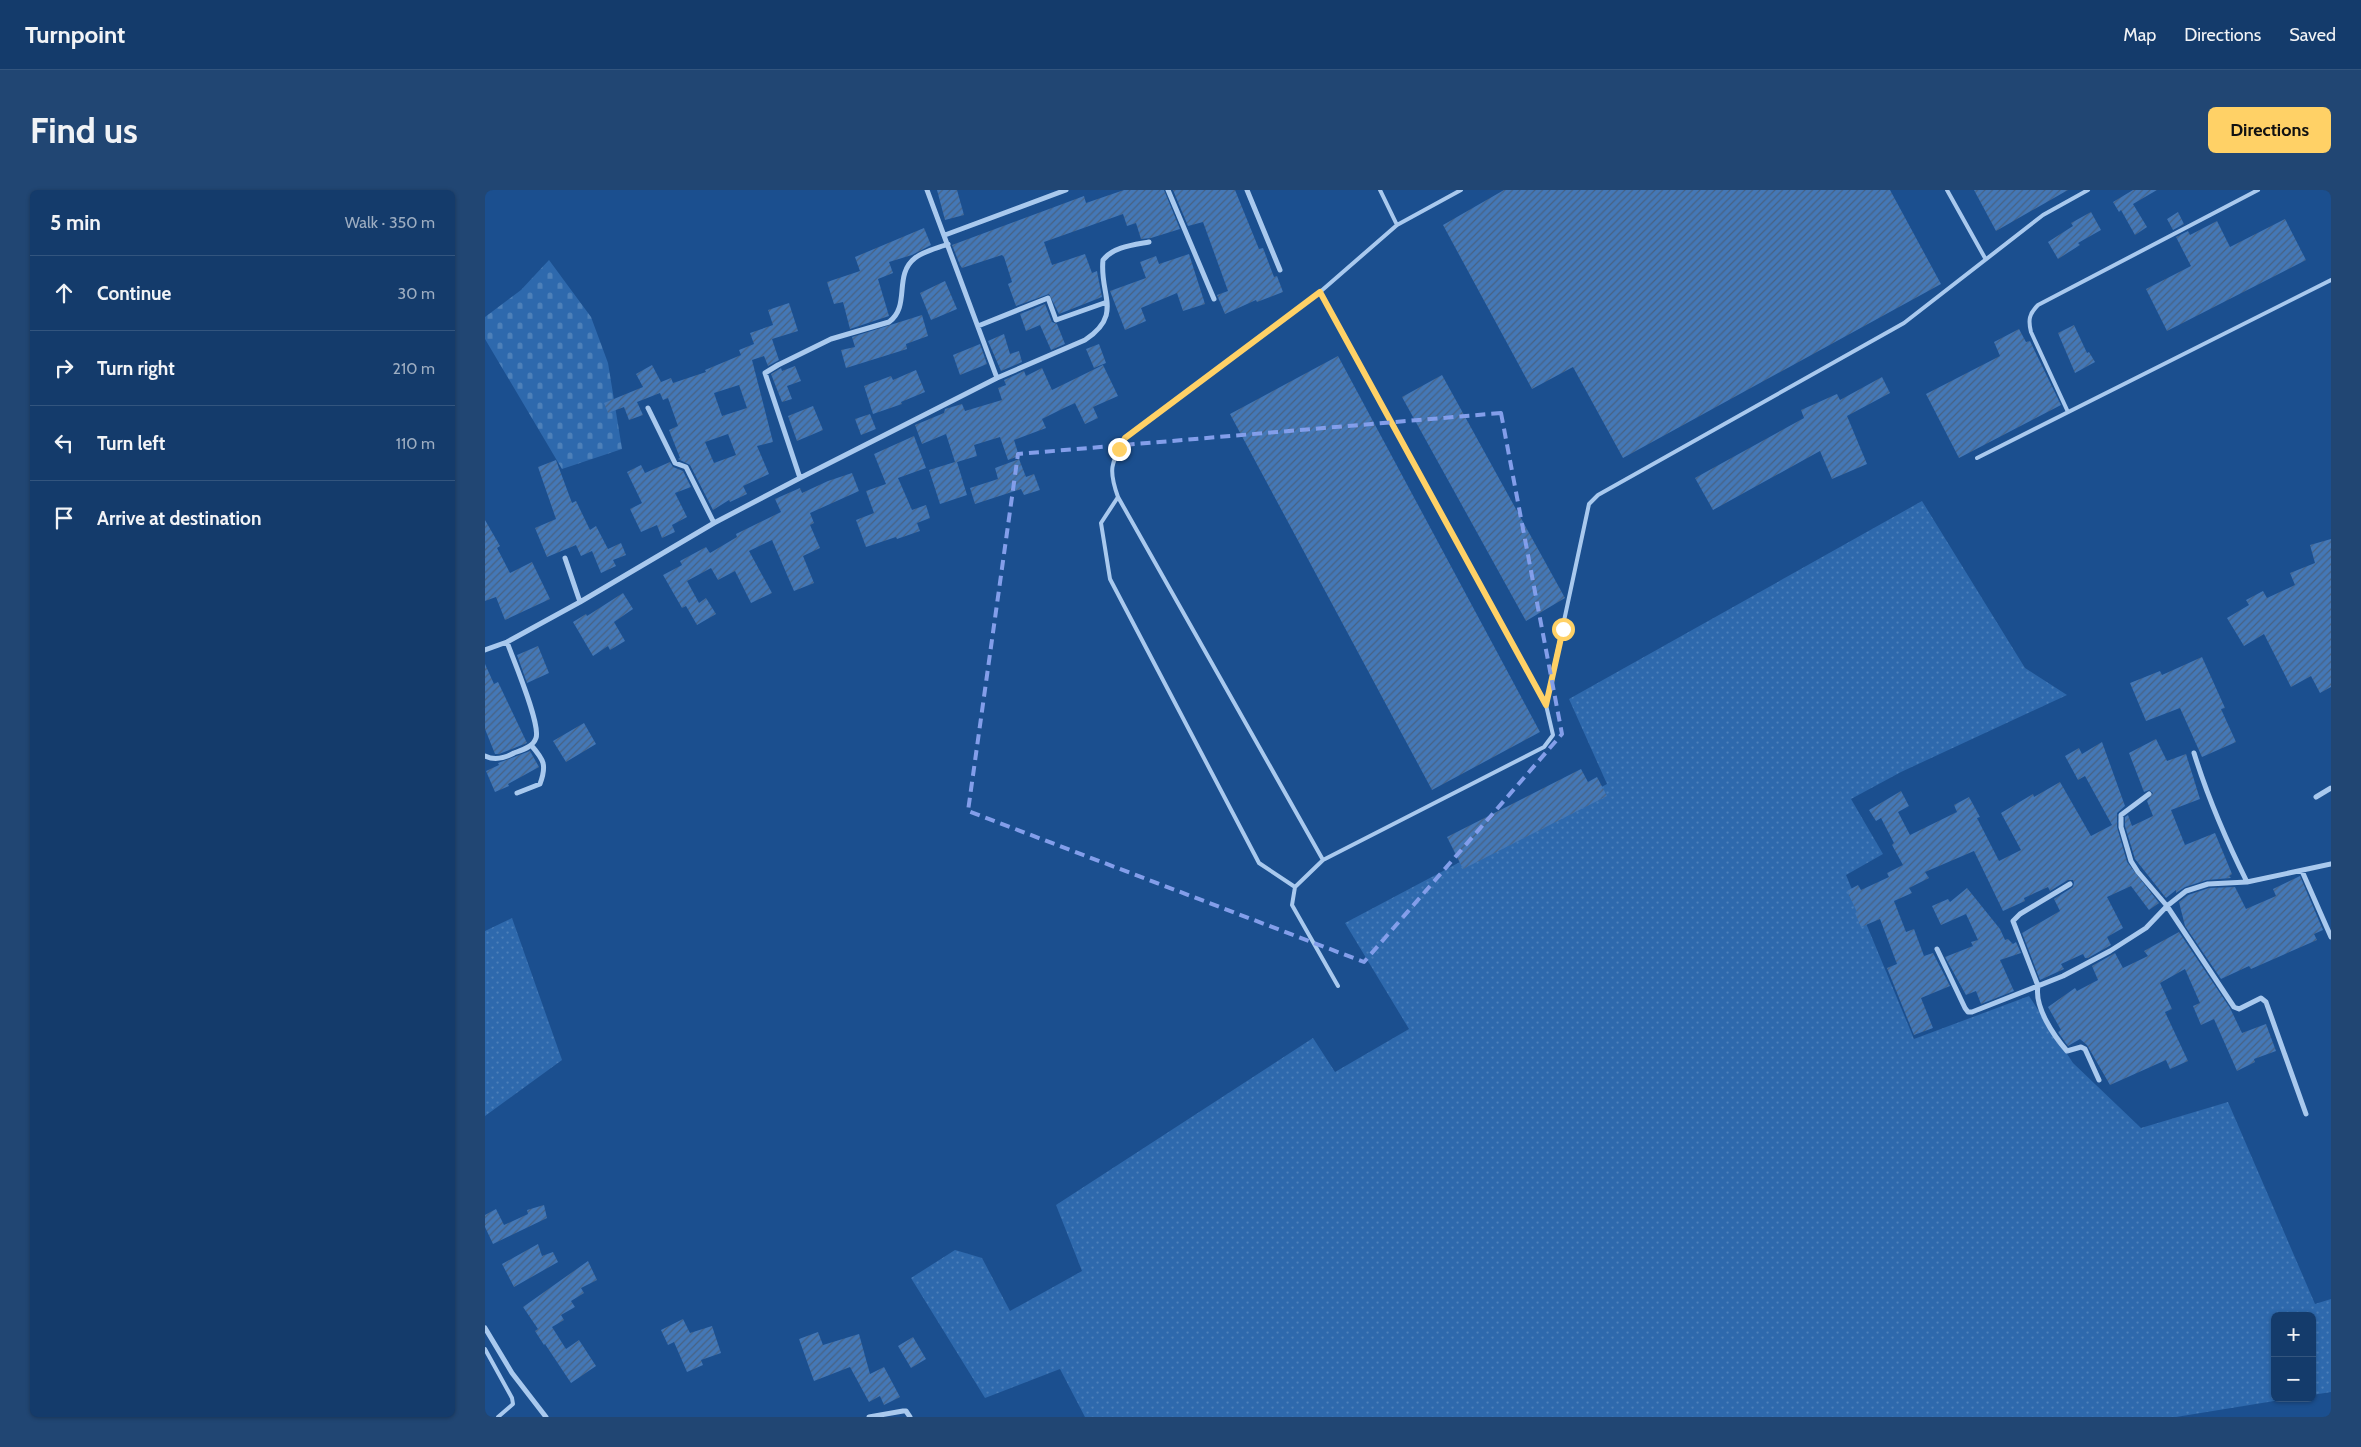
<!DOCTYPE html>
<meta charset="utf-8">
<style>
body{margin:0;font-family:Cabin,sans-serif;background:#214673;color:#f1f3f6}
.controls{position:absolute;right:15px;bottom:15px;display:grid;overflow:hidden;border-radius:8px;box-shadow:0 1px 4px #0004}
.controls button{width:45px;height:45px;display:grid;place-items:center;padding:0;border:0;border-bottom:1px solid #33557e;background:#143b6b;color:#f1f3f6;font:25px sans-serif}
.stop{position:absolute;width:15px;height:15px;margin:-11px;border:4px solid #ffd166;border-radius:50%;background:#fff}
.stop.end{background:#ffd166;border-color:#fff;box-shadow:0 1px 5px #0008}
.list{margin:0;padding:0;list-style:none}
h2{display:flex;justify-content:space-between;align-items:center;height:65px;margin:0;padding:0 20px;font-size:21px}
h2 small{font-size:16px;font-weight:400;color:#9dadc1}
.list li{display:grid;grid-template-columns:32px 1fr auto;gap:15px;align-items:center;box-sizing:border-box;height:75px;padding:0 20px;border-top:1px solid #33557e}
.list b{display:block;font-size:19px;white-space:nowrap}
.list em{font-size:16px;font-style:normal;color:#9dadc1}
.icon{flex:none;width:28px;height:28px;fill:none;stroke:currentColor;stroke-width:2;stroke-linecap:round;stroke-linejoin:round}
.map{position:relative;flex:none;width:1846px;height:1227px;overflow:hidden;border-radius:8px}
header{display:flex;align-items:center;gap:30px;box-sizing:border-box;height:70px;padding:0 25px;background:#143b6b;border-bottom:1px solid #33557e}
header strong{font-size:24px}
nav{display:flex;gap:28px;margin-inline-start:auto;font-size:18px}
.intro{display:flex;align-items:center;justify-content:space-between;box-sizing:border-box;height:120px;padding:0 30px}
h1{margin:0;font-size:35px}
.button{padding:12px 22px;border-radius:8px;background:#ffd166;color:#111;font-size:18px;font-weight:700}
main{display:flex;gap:30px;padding:0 30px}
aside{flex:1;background:#143b6b;border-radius:8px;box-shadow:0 1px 4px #0004}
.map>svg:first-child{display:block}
</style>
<header>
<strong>Turnpoint</strong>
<nav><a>Map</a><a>Directions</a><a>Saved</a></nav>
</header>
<div class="intro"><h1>Find us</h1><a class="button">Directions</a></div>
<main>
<aside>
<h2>5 min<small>Walk · 350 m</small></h2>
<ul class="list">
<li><svg class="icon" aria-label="ahead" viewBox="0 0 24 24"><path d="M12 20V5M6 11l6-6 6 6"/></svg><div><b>Continue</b></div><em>30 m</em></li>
<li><svg class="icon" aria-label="right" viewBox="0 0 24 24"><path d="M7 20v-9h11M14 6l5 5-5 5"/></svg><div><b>Turn right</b></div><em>210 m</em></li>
<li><svg class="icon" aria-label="left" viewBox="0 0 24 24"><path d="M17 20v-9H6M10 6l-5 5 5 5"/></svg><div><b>Turn left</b></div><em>110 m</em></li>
<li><svg class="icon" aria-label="arrive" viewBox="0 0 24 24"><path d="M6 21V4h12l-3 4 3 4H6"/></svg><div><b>Arrive at destination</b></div></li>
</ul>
</aside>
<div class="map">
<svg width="1846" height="1227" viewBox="0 0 1846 1227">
<defs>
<pattern id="grass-dots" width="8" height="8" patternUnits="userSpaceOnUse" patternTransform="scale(1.25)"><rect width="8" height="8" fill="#2e69ad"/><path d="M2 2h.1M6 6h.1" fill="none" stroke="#4d80b9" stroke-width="1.8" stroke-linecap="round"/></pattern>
<pattern id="cemetery-stones" width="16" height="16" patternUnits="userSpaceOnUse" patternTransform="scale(1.25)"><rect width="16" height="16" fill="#2e69ad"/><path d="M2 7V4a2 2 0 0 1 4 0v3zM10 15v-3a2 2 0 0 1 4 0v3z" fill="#4d80b9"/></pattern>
<pattern id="building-hatch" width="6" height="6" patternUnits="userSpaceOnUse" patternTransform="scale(1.25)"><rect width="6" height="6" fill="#4478b7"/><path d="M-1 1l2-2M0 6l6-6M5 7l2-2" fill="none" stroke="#486282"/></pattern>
</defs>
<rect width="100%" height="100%" fill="#1b4f8f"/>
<path fill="url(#grass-dots)" d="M1437,311l103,167 42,27 -166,77 -50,27 32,55 -37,21 68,164 115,-43 44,67 68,65 87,-26 87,202 16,-5v93l-19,3v-79h-37v82h17l-116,19h-1091l-25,-48 -75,29 -74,-120 44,-28 27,8 28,53 72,-40 -26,-66 257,-167 22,34 74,-43 -64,-106 262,-139 -38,-85z
M27,728l50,142 -77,56v-185z"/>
<path fill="url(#cemetery-stones)" d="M64,70l42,57 17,46 14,86 -60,20 -77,-130v-22l36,-27z"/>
<path fill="url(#building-hatch)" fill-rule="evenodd" d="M452,0h20l7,25 -19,5z
M639,0h40l16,39 -29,9 -10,1 -5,-16 -9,3 -4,-12 -79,28 8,23 33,-11 7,19 5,-2 5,26 -43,17 -10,-20 -33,12 -8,-22 4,-2 -8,-25 -2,-2 -40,13 -2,-3 -8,-20 132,-49 2,7z
M688,0h62l24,59 4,-1 11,29 3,-1 6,16 -26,10 -1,-2 -31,14 -8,-19 11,-4 -25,-69 -15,4z
M1019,0h386l51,94 -318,174 -50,-91 -41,22 -89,-164z
M1489,0h94l-72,41z
M1648,0h24l-24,14 14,23 -12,8 -14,-25 -2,2 -6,-10z
M1606,22l10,18 -23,13 2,2 -22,14 -10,-17 25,-16 -2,-3z
M1693,22l6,12 -11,6 -6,-11z
M1800,29l21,41 -139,71 -21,-42 45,-23 -15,-29 12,-6 2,4 27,-14 13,26z
M439,38l7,17 -19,10 -23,7 4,11 -15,6 11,37 -39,13 -7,-27 -9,2 -7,-22 33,-11 -5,-14z
M704,64l16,50 -22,7 -6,-18 -36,15 5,13 -21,9 -15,-39 36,-13 -6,-16 16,-6 3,8z
M460,91l12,28 -26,11 -11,-27z
M304,113l9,28 -26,8 7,21 -11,6 -4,-10 -12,4 21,82 -16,4 12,28 -26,12 4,8 -17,8 -1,-2 -16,10 -23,-45 -12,-6 2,-1 -11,-28 9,-4 -10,-28 -5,2 -3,-7 -23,9 6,13 -14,5 -5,-13 -16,6 -4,-10 39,-16 -7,-13 16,-9 9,17 10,-4 2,5 33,-11 -1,-2 36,-15 -2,-5 15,-6 -4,-11 23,-8 -5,-15zM254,195l8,23 -25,8 -8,-23zM243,244l8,21 -22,8 -9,-21z
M560,114l7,18 5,2 8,20 -14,6 -11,-25 -14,6 -6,-17z
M437,125l6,21 -22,8 1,5 -61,19 -5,-18 14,-3 -3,-10z
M1589,135l13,28 2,-1 6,10 -20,11 -17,-40z
M1534,139l7,13 4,-1 31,64 -102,53 -33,-64 74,-38 -6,-14z
M519,144l6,20 9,-3 3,11 -21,9 -13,-30z
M495,154l7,20 -27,11 -7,-20z
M614,154l7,19 -12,5 -8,-19z
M853,166l202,376 -108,58 -202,-376z
M618,175l15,31 -25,11 5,11 -13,6 -10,-21 -11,5 -22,11 4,9 -32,12 5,16 -11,4 -8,-23 -26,8 3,11 -20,6 10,33 -27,9 -11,-34 26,-8 -9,-28 -24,10 -7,-19 29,-12 1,-4 17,-5 3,7 37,-11 -4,-12 8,-3 -2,-5 20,-9 2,5 16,-8 10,22z
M310,176l6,15 -14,5 5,13 -10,3 -11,-28 10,-6 1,3z
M431,180l9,22 -24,10 1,2 -29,10 -9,-28 27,-10 2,4z
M957,185l123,223 -39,23 -124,-224z
M1397,187l8,16 -43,23 20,48 -35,15 -12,-28 -107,59 -18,-32 109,-60 -3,-8 36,-16 3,6z
M328,216l10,24 -26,11 -9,-25z
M385,224l6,15 -15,6 -6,-16z
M429,246l12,32 -28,10 14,32 14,-5 4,13 -13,5 3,8 -23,8 -1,-2 -30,10 -10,-27 18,-7 -8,-22 20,-7 -12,-30z
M534,269l7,18 8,-3 6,16 -16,5 -3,-6 -46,15 -5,-16 28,-9 -3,-11z
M71,270l16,43 4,-2 14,29 6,-4 12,23 13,-6 5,12 -13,5 3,6 -15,7 -9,-22 -11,5 -5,-11 -29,12 -12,-29 21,-9 -18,-52z
M185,272l3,5 10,4 8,16 -16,6 12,24 -15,8 3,7 -13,6 -5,-13 -16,7 -11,-23 12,-6 -15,-31 14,-7 4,8z
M367,283l7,18 -49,22 4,10 -4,2 10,23 -17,8 11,27 -20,8 -22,-51 -23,11 23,42 -21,10 -16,-32 -17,9 -7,-12 -24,13 12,22 7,-5 10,16 -19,11 -11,-19 -4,2 -19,-33 19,-10 -2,-4 26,-14 4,6 27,-16 -1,-3 45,-22 -6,-13 25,-11 2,5 26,-12z
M0,330l15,26 -3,2 13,25 22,-11 18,37 -45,21 -9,-23 -11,4z
M1846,349v148l-11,6 -9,-17 -20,11 -27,-53 -20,12 -17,-28 22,-13 -3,-5 17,-9 4,7 28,-13 -5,-12 25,-10 -5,-18z
M138,403l10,16 -19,13 11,19 -15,9 -2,-4 -15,10 -20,-34 13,-8 1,2z
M53,456l11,27 -22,10 -10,-28z
M1717,467l23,51 -4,1 15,33 -34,15 -22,-49 -34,13 -16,-38 30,-12 2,4z
M0,474l9,20 4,-2 29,61 -28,11h-4l-10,-25z
M99,533l12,21 -30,18 -13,-21z
M1671,549l11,22 19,-7 14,45 -29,11 14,35 30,-12 17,41 -3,2 2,2 -24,2 -22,7 -9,6v-3l-10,8 -31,-39 -10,-33v-9l3,-2 4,11 21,-10 -6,-15 6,-8 -4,-3 -5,2 -15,-39z
M1617,552l23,64 -8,7v14l10,35 32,41 -10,7 -18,-24 -24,11 16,31 -16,9 4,8 -23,13h-3l-2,-4 -22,10 3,5 -24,11 -18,-47 38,-22 -6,-12 19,-12 1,-4 -1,-3h-5l-18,11 -2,-4 -24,11 1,3 -22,10 -29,-60 -49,21 4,6 -20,10 3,5 -18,8 12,31 8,-3 10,27 9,-3 17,33 -29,12 12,30 -19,7 -27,-67 10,-4 -17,-45 -19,8 -6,-14 2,-1 -10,-21 11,-6 3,5 28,-13 -2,-4 16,-8 -11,-20 2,-2 -13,-25 -5,3 -7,-11 32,-19 8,15 -11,6 12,23 47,-23 -3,-7 15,-8 11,20 -3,1 22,43 22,-11 -20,-37 32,-19 1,3 26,-15 31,54 21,-11 -27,-49 -7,4 -13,-24 14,-8 3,6z
M45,561l9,16 -31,17 1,2 -14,6 -9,-21 13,-6 -1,-2z
M1096,579l7,13 9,-5 10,19 -144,73 -16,-32z
M1815,686l23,54 -9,4 3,6 -66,29 -2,-3 -28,13 -36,-53 -6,-24 9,-7 21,-7 26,-1 11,22 30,-13 -3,-7z
M1482,698l33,41 5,11 3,-1 5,5 3,-2 5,11 -21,7 14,31 -33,13 -5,-13 -10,4 -21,-38 28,-11 -2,-4 7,-2 -12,-26 -25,11 -9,-19 16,-7 2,3z
M1694,742l51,76 12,25 24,-9 10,27 -22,8 1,3 -18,9 -23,-52 -13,6 -8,-19 7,-3 -15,-34 -25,14 12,26 -7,3 23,49 -18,8 -4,-9 -56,25 -23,-40 -7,-6 -12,7 -3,-4 -7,-10 3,-2 -13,-23 27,-19 2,3 21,-11 -6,-14 23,-13 8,15 25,-12 -4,-5z
M59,1015l3,13 -54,26 -8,-17v-12l11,-6 8,16 24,-11 -1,-4z
M53,1054l4,12 11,-4 5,10 -44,25 -12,-23z
M103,1071l9,19 -16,8 3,5 -13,8 4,6 -14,8 3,5 -12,7 14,22 13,-9 17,26 -25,17 -26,-39 -1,1 -9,-14 3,-2 -15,-22z
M198,1129l7,14 22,-7 9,27 -20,7 2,5 -16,7 -13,-30 -6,3 -7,-15z
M333,1142l5,13 36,-11 11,40 14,-7 16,30 -16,8 -4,-9 -11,6 -19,-35 -36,14 -15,-42z
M428,1147l13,22 -15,9 -13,-22z"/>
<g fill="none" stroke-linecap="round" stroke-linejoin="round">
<path stroke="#a9c9ee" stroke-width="4" d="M895,0l17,35
M1462,0l38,68
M835,102l226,413 7,30 -9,12 -221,113 -28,27 -3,18 46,81
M1583,222l-37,-80c-3,-12 -2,-18 7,-27l220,-115
M1492,268l354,-178
M633,307l-17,26 9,56 149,284 36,24
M1061,515l43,-201 9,-9 306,-172 139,-108 45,-25
M838,670l-205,-363c-10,-28 -7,-33 7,-59l195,-146 77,-67 64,-35
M0,1159l27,49 1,6 -15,13"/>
<path stroke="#a9c9ee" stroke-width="5" d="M442,0l70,188
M683,0l46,109
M762,0l33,80
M460,45l121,-45
M493,136l70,-28 8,22 51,-18
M163,218l27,55 11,4 28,56
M315,288l-35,-105 13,-8 53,-26 58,-17c22,-16 4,-47 26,-64 9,-7 23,-10 33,-14
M80,368l15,44
M0,460l22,-8 73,-40 134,-79 86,-45 197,-100 88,-38c39,-26 14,-45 18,-80 10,-13 30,-15 46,-18
M1709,563c14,45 32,87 53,129
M0,566c10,5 20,2 29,-3 8,-3 19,-6 22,-15 5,-14 -23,-79 -29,-96
M32,603l23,-9c7,-19 4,-24 -9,-39
M1664,604l-28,21v12l10,34 7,11 29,34 67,101 5,2 22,-11 5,4 40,112
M1831,607l15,-9
M1817,681l29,66
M1585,694l-50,30 -7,7 25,65c-4,21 16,50 29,65l14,-4 4,2 14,31
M1452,759l28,59 3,4h4l91,-36 47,-25 36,-23 21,-22 19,-15 22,-7 39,-2 84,-18
M0,1138l27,45 34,44
M384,1227l34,-6h3l4,6"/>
</g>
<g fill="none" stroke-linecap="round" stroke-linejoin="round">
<path stroke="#ffd166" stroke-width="6" d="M634,259l6,-11 195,-146 226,413 17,-76"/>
</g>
<path fill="none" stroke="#839eea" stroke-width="4" stroke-dasharray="10 6" stroke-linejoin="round" d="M1016,223l61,321 -198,228 -396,-151 50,-357z"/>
</svg>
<div class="controls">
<button>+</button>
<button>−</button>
</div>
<div class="stop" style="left:1078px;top:439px"></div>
<div class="stop end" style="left:634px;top:259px"></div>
</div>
</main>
